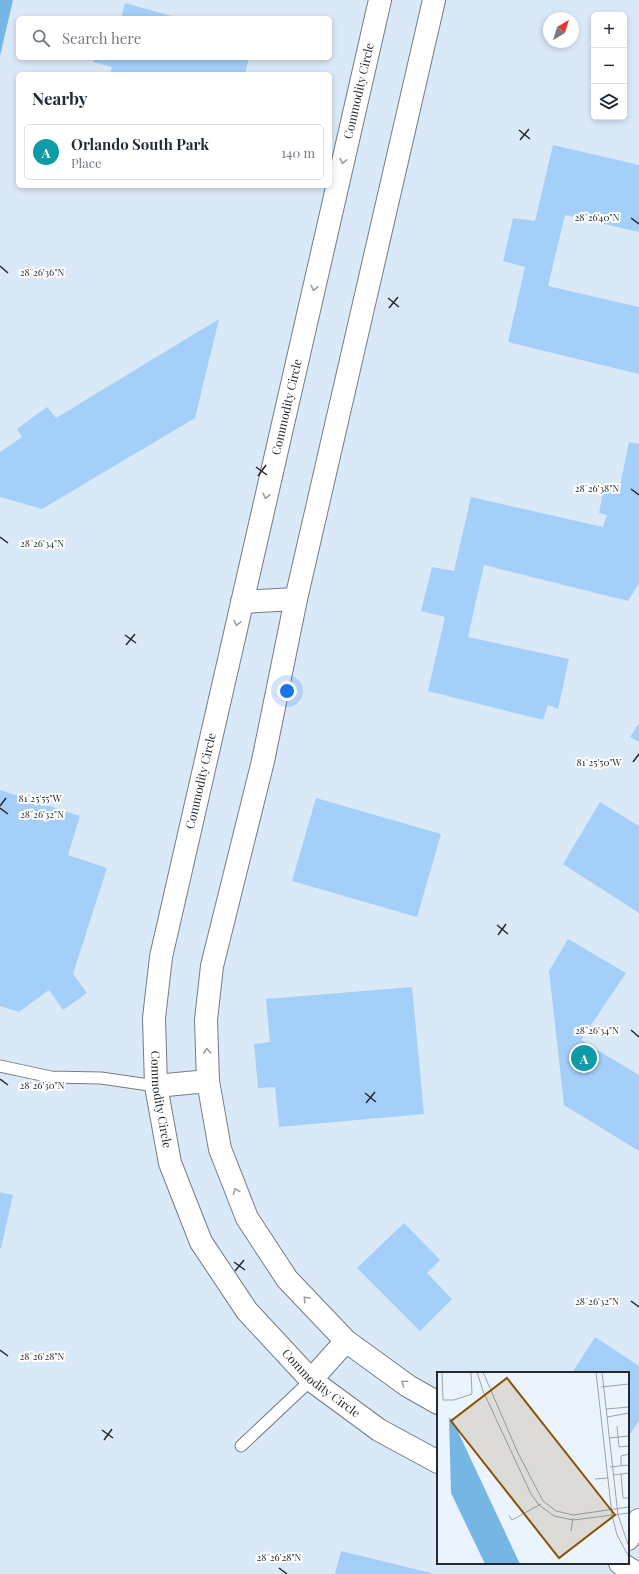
<!DOCTYPE html>
<meta charset="utf-8">
<style>
body{margin:0;font-family:"Playfair Display",serif;background:#f6f6f7;color:#1f2937}
.controls{position:absolute;right:12px;top:12px;display:grid;overflow:hidden;border-radius:6px;box-shadow:0 2px 6px #0003}
.controls button{width:36px;height:36px;display:grid;place-items:center;padding:0;border:0;border-bottom:1px solid #e0e1e3;background:#fff;color:#1f2937;font:20px sans-serif}
.compass{position:absolute;left:543px;top:12px;width:36px;height:36px;border-radius:50%;background:#fff;box-shadow:0 2px 6px #0003;rotate:38deg}
.you{position:absolute;left:287px;top:691px;width:14px;height:14px;margin:-10px;border:3px solid #fff;border-radius:50%;background:#1a73e8;box-shadow:0 0 0 6px #1a73e833}
.badge{display:grid;place-items:center;width:26px;height:26px;border-radius:50%;background:#0b8043;color:#fff;font-size:13px;font-weight:700}
.pin{position:absolute;translate:-50% -50%;border:2px solid #fff;box-shadow:0 1px 4px #0006}
.list{margin:0;padding:0;list-style:none}
h2{display:flex;justify-content:space-between;align-items:center;height:52px;margin:0;padding:0 16px;font-size:17px}
h2 small{font-size:13px;font-weight:400;color:#747a83}
.list li{display:grid;grid-template-columns:26px 1fr auto;gap:12px;align-items:center;box-sizing:border-box;height:56px;margin:0 8px 8px;padding:0 8px;border:1px solid #e0e1e3;border-radius:6px}
.list b{display:block;font-size:15px;white-space:nowrap}
.list p{margin:0;font-size:13px;white-space:nowrap;color:#747a83}
.list em{font-size:13px;font-style:normal;color:#747a83}
.icon{flex:none;width:22px;height:22px;fill:none;stroke:currentColor;stroke-width:2;stroke-linecap:round;stroke-linejoin:round}
.map{position:relative;flex:none;width:639px;height:1574px;overflow:hidden}
.search{position:absolute;background:#fff;box-shadow:0 2px 6px #0003;left:16px;top:16px;width:316px;height:44px;display:flex;align-items:center;gap:10px;box-sizing:border-box;padding:0 14px;border-radius:6px;color:#747a83;font-size:15px}
.panel{position:absolute;background:#fff;box-shadow:0 2px 6px #0003;left:16px;top:72px;width:316px;height:116px;border-radius:6px}
.map>svg:first-child{display:block}
</style>
<div class="map">
<svg width="639" height="1574" viewBox="0 0 639 1574">
<rect width="100%" height="100%" fill="#ebf4fe"/>
<path fill="#dae9f8" fill-rule="evenodd" d="M0,0h639v1574h-639zM594,15h30v102h-30zM18,18h312v40h-312zM549,18h24v24h-24zM18,74h312v112h-312zM438,1373h190v190h-190z"/>
<path fill="#76b6e4" d="M0,0h13l-13,56z"/>
<path fill="#a4cff9" d="M125,3l54,15h-58z
M94,58h155l-4,16h-135l2,-7 -19,-5z
M553,145l86,20v67l-74,-17 -17,71 91,21v67l-131,-32 17,-75 -22,-6 10,-43 22,3z
M219,319l-24,99 -153,91 -42,-12v-45l22,-15 -5,-8 30,-22 9,11z
M629,442l10,2v139l-11,18 -144,-36 -16,72 101,22 -11,50 -10,-4 -5,15 -115,-29 17,-74 -24,-6 11,-44 22,4 17,-74 132,30 4,-12 -8,-2 5,-25 15,3z
M639,723v19l-9,-5z
M0,790l80,26 -12,39 39,13 -34,106 14,19 -24,17 -14,-20 -30,22 -19,-6z
M316,798l125,36 -24,83 -125,-36z
M600,802l39,24v87l-76,-49z
M568,939l58,34 -45,67 58,35v76l-75,-46 -15,-134z
M412,987l12,127 -145,13 -4,-40 -17,1 -4,-44 16,-2 -4,-43z
M0,1192l13,3 -12,53h-1z
M404,1223l36,37 -13,13 25,26 -32,32 -63,-63z
M595,1337l44,29v55l-11,16v-64h-56z
M341,1551l90,22v1h-96z"/>
<g fill="none" stroke-linecap="round" stroke-linejoin="round">
<g stroke="#747d85" stroke-width="13">
<path id="service" d="M0,1066l51,11 50,1 55,8
M241,1446l70,-66"/>
</g>
<g stroke="#747d85" stroke-width="24">
<g id="minor">
<path id="s1" d="M380,0l-219,957 -7,61 2,68 14,77 31,79 46,69 64,69 68,50 59,32"/>
<path d="M434,0l-138,599 -33,162 -51,205 -6,54 2,61 12,68 27,69 40,61 59,62 62,45 30,17"/>
<path d="M242,602l54,-3"/>
<path d="M156,1086l52,-5"/>
<path d="M311,1380l35,-39"/>
<path d="M628,1539l11,-19"/>
<path d="M620,1563l18,11"/>
</g>
</g>
<use href="#service" stroke="#fff" stroke-width="11"/>
<use href="#minor" stroke="#fff" stroke-width="22"/>
</g>
<defs><path id="oneway-chevron" d="M-2-3.5L2.5 0L-2 3.5" fill="none" stroke-width="1.6" stroke-linecap="round" stroke-linejoin="round"/></defs>
<g stroke="#9d9fa0">
<use href="#oneway-chevron" transform="translate(343 161) rotate(103)"/>
<use href="#oneway-chevron" transform="translate(314 288) rotate(103)"/>
<use href="#oneway-chevron" transform="translate(266 496) rotate(103)"/>
<use href="#oneway-chevron" transform="translate(237 623) rotate(103)"/>
<use href="#oneway-chevron" transform="translate(207 1051) rotate(-92)"/>
<use href="#oneway-chevron" transform="translate(236 1191) rotate(-111)"/>
<use href="#oneway-chevron" transform="translate(306 1299) rotate(-133)"/>
<use href="#oneway-chevron" transform="translate(404 1383) rotate(-145)"/>
</g>
<path fill="none" stroke="#25292c" stroke-width="1.5" d="M519,130l11,9M520,140l9,-11M631,218l8,6M0,266l8,7M388,298l11,9M389,308l9,-11M256,467l11,8M258,476l8,-11M631,489l8,6M0,537l8,6M125,635l11,8M126,645l9,-11M633,762l6,-8M0,806l6,-8M0,808l8,6M497,925l11,9M498,935l8,-11M631,1030l8,7M0,1079l8,6M365,1093l11,9M366,1103l9,-11M234,1262l11,8M235,1271l9,-11M631,1301l8,6M0,1350l8,6M102,1430l11,8M104,1440l8,-11M279,1568l8,6"/>
<g text-anchor="middle" stroke-width="4" stroke-linejoin="round" paint-order="stroke">
<g font-size="12" fill="#25292c" stroke="#fff">
<text transform="translate(359 91) rotate(-77)" y="4">Commodity Circle</text>
<text transform="translate(287 407) rotate(-77)" y="4">Commodity Circle</text>
<text transform="translate(201 781) rotate(-77)" y="4">Commodity Circle</text>
<text dy="4" stroke="none"><textPath href="#s1" startOffset="1125">Commodity Circle</textPath></text>
<text dy="4" stroke="none"><textPath href="#s1" startOffset="1461">Commodity Circle</textPath></text>
</g>
</g>
<g transform="translate(437 1372)">
<rect width="192" height="192" fill="#ebf4fe"/>
<path d="M12,46l3,1 68,145h-35l-34,-71z" fill="#76b6e4"/>
<path fill="none" stroke="#9ca3aa" stroke-width="1" d="M5,0l1,28h11l18,-6 -1,-22M40,0l6,19 48,103 8,11 15,11 19,4 56,-7M46,0l35,81 25,48 13,10 17,4 56,-8M159,0l16,143 5,20 12,22M165,0l16,143 11,32M164,15l28,-3M169,37l23,-2M170,45l22,-4M180,54l2,21 10,-1M172,66l20,-2M184,94v-10l8,-2M173,95l19,-2M184,102l2,24h6M176,103l16,-2M158,107l13,-1M72,143l3,5 29,-16M134,159l2,-13"/>
<path fill="#895301" fill-opacity="0.15" stroke="#895301" stroke-width="2" d="M70,6l108,137 -56,43 -108,-137z"/>
<rect width="192" height="192" fill="none" stroke="#25292c" stroke-width="2"/>
</g>
<g font-size="10" text-anchor="middle" fill="#25292c" stroke="#fff" stroke-width="4" stroke-linejoin="round" paint-order="stroke">
<text x="597" y="221">28°26'40"N</text>
<text x="42" y="276">28°26'36"N</text>
<text x="597" y="492">28°26'38"N</text>
<text x="42" y="547">28°26'34"N</text>
<text x="599" y="766">81°25'50"W</text>
<text x="40" y="802">81°25'55"W</text>
<text x="42" y="818">28°26'32"N</text>
<text x="597" y="1034">28°26'34"N</text>
<text x="42" y="1089">28°26'30"N</text>
<text x="597" y="1305">28°26'32"N</text>
<text x="42" y="1360">28°26'28"N</text>
<text x="279" y="1561">28°26'28"N</text>
</g>
</svg>
<div class="controls">
<button>+</button>
<button>−</button>
<button><svg class="icon" aria-label="layers" viewBox="0 0 24 24"><path d="M12 4l9 5-9 5-9-5zM3 14l9 5 9-5"/></svg></button>
</div>
<svg class="compass" viewBox="-18 -18 36 36"><path d="M0-13l5 13h-10z" fill="#e53935"/><path d="M0 13l5-13h-10z" fill="#747a83"/></svg>
<div class="you"></div>
<div class="pin badge" style="left:584px;top:1058px;background:#0f9aa8">A</div>
<div class="search"><svg class="icon" aria-label="search" viewBox="0 0 24 24"><circle cx="10" cy="10" r="6"/><path d="M15 15l6 6"/></svg>Search here</div>
<section class="panel">
<h2>Nearby<small></small></h2>
<ul class="list">
<li><span class="badge" style="background:#0f9aa8">A</span><div><b>Orlando South Park</b><p>Place</p></div><em>140 m</em></li>
</ul>
</section>
</div>
